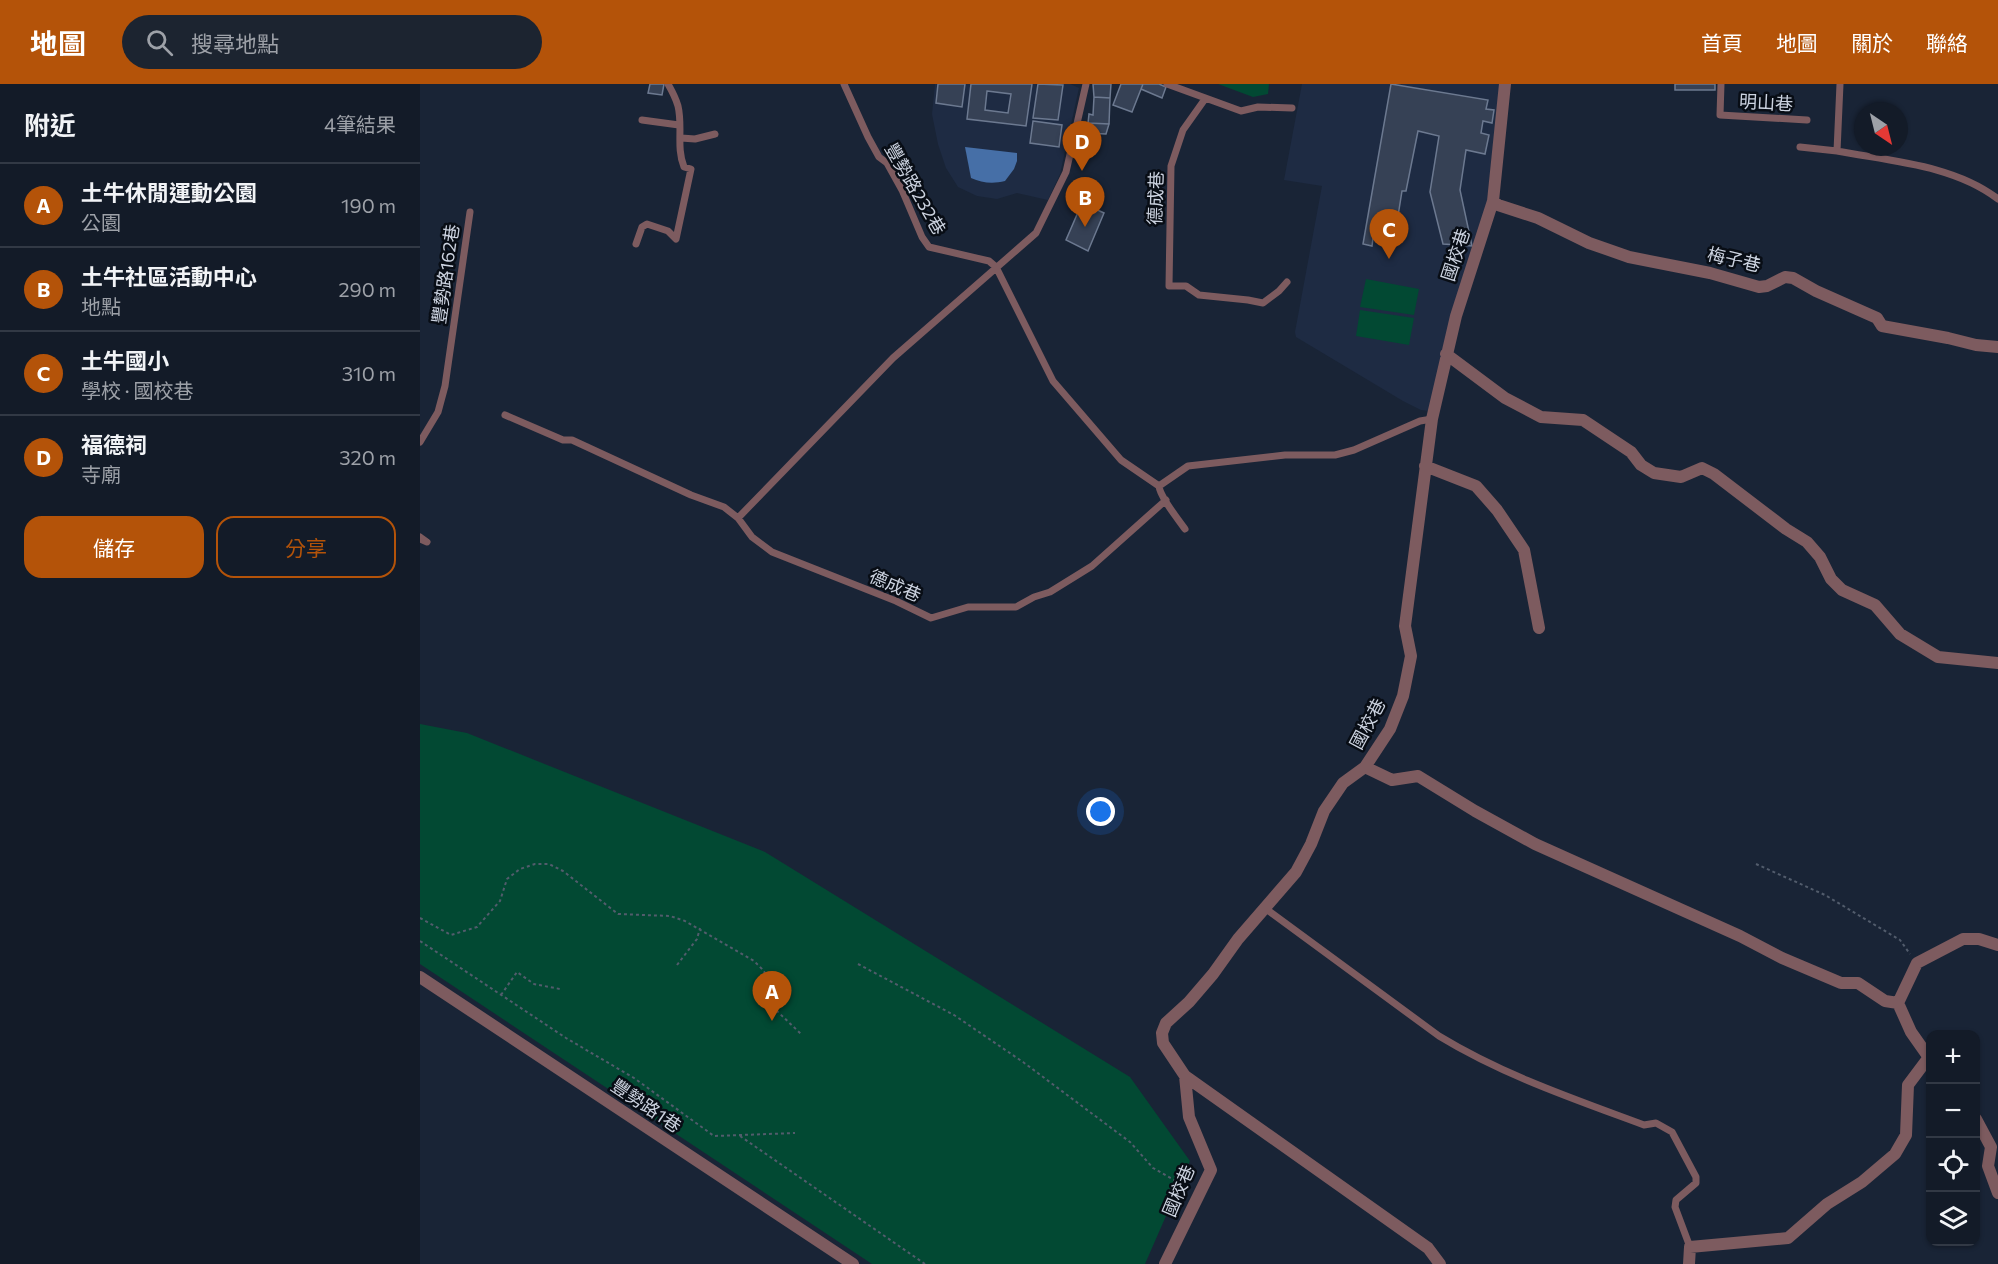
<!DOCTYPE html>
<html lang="zh-TW">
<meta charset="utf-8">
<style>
body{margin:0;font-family:Commissioner,"Noto Sans TC",sans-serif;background:#1c2430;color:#f1f3f6}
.controls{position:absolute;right:18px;bottom:18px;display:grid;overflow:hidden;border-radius:12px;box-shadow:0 2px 4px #0004}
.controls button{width:54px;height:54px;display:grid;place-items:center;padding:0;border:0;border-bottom:2px solid #323945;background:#131b28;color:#f1f3f6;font:30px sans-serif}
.compass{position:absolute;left:1434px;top:18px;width:54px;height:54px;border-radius:50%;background:#131b28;box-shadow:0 2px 4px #0004;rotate:145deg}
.you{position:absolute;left:681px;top:728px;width:21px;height:21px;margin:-15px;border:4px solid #fff;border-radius:50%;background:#1a73e8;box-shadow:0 0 0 9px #1a73e833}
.badge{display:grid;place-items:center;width:39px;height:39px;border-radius:50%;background:#b45309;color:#fff;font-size:20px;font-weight:700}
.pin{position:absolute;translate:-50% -50px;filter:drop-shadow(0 2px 3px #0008)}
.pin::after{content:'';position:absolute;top:32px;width:21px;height:18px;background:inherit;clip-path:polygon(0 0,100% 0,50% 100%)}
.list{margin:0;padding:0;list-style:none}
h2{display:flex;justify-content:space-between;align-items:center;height:78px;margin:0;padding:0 24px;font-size:26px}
h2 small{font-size:20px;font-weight:400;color:#9da1a8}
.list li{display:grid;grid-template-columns:39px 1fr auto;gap:18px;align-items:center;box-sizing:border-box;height:84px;padding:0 24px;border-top:2px solid #323945}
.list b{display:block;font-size:22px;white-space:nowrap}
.list p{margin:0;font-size:20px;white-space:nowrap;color:#9da1a8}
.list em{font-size:20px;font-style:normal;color:#9da1a8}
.actions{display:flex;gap:12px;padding:18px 24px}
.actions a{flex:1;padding:14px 0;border:2px solid #b45309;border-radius:18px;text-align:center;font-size:21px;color:#b45309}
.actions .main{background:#b45309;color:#fff}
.icon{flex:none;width:33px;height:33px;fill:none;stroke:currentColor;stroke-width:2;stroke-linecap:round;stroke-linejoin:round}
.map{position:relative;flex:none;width:1578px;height:1180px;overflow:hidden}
header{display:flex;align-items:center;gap:36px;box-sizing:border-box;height:84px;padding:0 30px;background:#b45309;color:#fff}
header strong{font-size:28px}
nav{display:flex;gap:33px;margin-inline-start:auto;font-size:21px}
.search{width:420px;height:54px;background:#1c2430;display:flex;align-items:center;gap:15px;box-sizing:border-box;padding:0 21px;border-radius:33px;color:#9da1a8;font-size:22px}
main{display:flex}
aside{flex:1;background:#131b28}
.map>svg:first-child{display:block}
</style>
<header>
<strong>地圖</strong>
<div class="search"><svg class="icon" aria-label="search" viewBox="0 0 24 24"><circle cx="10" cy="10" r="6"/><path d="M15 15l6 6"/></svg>搜尋地點</div>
<nav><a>首頁</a><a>地圖</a><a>關於</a><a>聯絡</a></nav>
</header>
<main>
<aside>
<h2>附近<small>4筆結果</small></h2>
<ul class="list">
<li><span class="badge">A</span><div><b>土牛休閒運動公園</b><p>公園</p></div><em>190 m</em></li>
<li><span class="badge">B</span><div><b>土牛社區活動中心</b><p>地點</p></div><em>290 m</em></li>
<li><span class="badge">C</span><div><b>土牛國小</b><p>學校 · 國校巷</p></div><em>310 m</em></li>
<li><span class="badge">D</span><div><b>福德祠</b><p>寺廟</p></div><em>320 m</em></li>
</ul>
<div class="actions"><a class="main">儲存</a><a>分享</a></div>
</aside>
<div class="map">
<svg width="1578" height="1180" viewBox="0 0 1578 1180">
<rect width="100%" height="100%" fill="#192436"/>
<path fill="#1e2b43" d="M515,0h135l9,4 -19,86 -12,26 -31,-7 -20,6 -20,-3 -19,-9 -12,-19 -8,-24 -6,-30z
M882,0h198l-13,117 -57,210 -9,-1 -18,-9 -107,-64 -1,-5 27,-146 -38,-6z"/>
<path fill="#024933" d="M798,0h51l-1,10 -15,3z
M946,195l53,10 -5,26 -54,-8z
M940,226l54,8 -5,27 -53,-9z
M0,640l47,9 298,119 365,225 60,84 -45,103h-273l-452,-300z"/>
<path fill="#466fa7" d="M545,63l52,6v8l-3,8 -9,12c-12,3 -23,2 -34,-3z"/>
<path fill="#364155" stroke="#6c7990" stroke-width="1.5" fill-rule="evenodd" d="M230,0h14l-2,11 -14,-2z
M518,0h27l-3,23 -26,-4z
M551,0h61l-6,42 -59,-7zM567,7l24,3 -3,19 -23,-3z
M618,0l25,1 -5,35 -25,-2z
M673,0h18l-1,14 -16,-1z
M701,0h22l-11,28 -19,-7z
M723,0h16l7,3 -4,11 -21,-9z
M971,0l97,16 -2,9 8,1 -2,13 -9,-2 -2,12 8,2 -4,19 -19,-4 -6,40 12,56 -29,-2 -13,-52 9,-56 -21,-5 -12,60h-4l-8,50 -21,-3 -1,8 -9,-2z
M1255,0h40v6h-40z
M674,13l16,1 -1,26 -21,-1 1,-9 4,1z
M613,37l29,4 -3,22 -29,-4z
M668,39l21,1 -3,10 -20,-1z
M662,119l22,10 -16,38 -22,-11z"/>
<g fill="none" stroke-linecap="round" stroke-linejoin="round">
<path stroke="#525c6c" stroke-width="2" stroke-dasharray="3 3" stroke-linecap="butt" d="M1336,780l69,31 75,45 10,14
M0,834l31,17 26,-8 23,-26 7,-22 13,-10 15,-5h14l14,7 55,43 52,2 15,5 69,40 8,8 10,13 5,29 24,23
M0,857l146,97 68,40 80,58 81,-3
M438,880l96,51 69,47 107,80 23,26 28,16
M257,881l20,-26 3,-11
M81,911l16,-23 17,12 26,5
M320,1052l185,128"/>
<path stroke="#7d5b5f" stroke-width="7" d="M424,0l24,53 11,20 8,6 15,27 20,47 7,10 60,14 7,6 57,114 68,79 38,26c1,11 19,33 26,43
M747,0l74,27 17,-4 34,1
M1301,0l-1,31 87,5
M785,15l-22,31 -12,36 -2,120h17l13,9 49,5 15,3 16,-12 8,-9
M222,36l37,5
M261,54l14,1 20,-5
M1380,63l37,4 3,-67
M1417,67c53,10 117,14 161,48
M216,160l6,-17 5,-3 21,7 8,8 15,-70 -7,-2c-8,-20 -1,-40 -6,-61 -2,-7 -6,-15 -10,-22
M85,331l58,25h9l119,55 33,12 14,11 14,19 20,15 124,49 35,17 37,-11h48l18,-10 16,-5 42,-26 74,-66
M0,358l18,-30 7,-26 25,-174
M739,402l29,-20 97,-11h50l19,-5 66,-29 12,-2
M318,434l155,-160 143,-125 30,-61 20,-88
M0,453l7,5 -7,-3
M846,825l173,127c64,39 135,63 205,89l12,-2 16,9 24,45v6l-20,17 -1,7 15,40"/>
<path stroke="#7d5b5f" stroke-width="12" d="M1073,117l5,4 40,13 51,25 40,14 81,16 49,14 8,-1 18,-9 8,1 23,13 61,27 5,8 66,12 28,7 22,2
M1026,270l59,44 36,19 42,3 48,32 10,13 13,8 27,4 21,-9 12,6 72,55 21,13 13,15 11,22 11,11 33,15 25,29 38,23 60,6
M1005,382l51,20 21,24 27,40 15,78
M945,683l27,13 26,-4 57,35 60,33 205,92 42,22 59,25h17l27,18 13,2
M0,893l433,287
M1510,975l-19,-27 -13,-29 19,-40 46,-24h16l19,6
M765,992l243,172 12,16
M1556,1035l15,28 -3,19 10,27
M745,1180l46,-94 -22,-53 -4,-41 -22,-33 -1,-10 4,-10 23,-21 24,-28 25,-35 58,-67 15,-28 13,-33 19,-28 22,-16 25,-38 13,-33 8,-40 -6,-30 27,-207 24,-103 37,-115 12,-117
M1269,1180l1,-17 98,-9 39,-34 35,-22 33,-28 11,-19 2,-50 21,-28"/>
</g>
<g text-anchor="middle" stroke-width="5" stroke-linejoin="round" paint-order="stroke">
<g font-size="18" fill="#ccd3e0" stroke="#080d15">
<text transform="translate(1346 19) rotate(3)" y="6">明山巷</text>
<text transform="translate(495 105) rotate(60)" y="6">豐勢路232巷</text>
<text transform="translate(736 114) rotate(-88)" y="6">德成巷</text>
<text transform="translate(1036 171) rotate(-72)" y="6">國校巷</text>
<text transform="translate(1314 176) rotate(13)" y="6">梅子巷</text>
<text transform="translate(26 190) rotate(-82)" y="6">豐勢路162巷</text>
<text transform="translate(475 502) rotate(23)" y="6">德成巷</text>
<text transform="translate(948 640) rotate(-62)" y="6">國校巷</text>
<text transform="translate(226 1022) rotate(34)" y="6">豐勢路1巷</text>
<text transform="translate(759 1107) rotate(-67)" y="6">國校巷</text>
</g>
</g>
</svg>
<div class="controls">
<button>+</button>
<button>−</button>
<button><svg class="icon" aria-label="locate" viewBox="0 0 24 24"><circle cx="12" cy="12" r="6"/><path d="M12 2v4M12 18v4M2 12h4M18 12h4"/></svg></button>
<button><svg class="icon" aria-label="layers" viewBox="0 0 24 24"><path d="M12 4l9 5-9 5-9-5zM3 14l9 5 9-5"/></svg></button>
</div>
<svg class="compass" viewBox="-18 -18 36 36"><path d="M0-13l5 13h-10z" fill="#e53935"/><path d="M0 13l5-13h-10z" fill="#9da1a8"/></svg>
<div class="you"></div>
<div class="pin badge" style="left:352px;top:937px">A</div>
<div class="pin badge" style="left:665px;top:143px">B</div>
<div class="pin badge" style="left:969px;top:175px">C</div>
<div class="pin badge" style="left:662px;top:87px">D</div>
</div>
</main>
